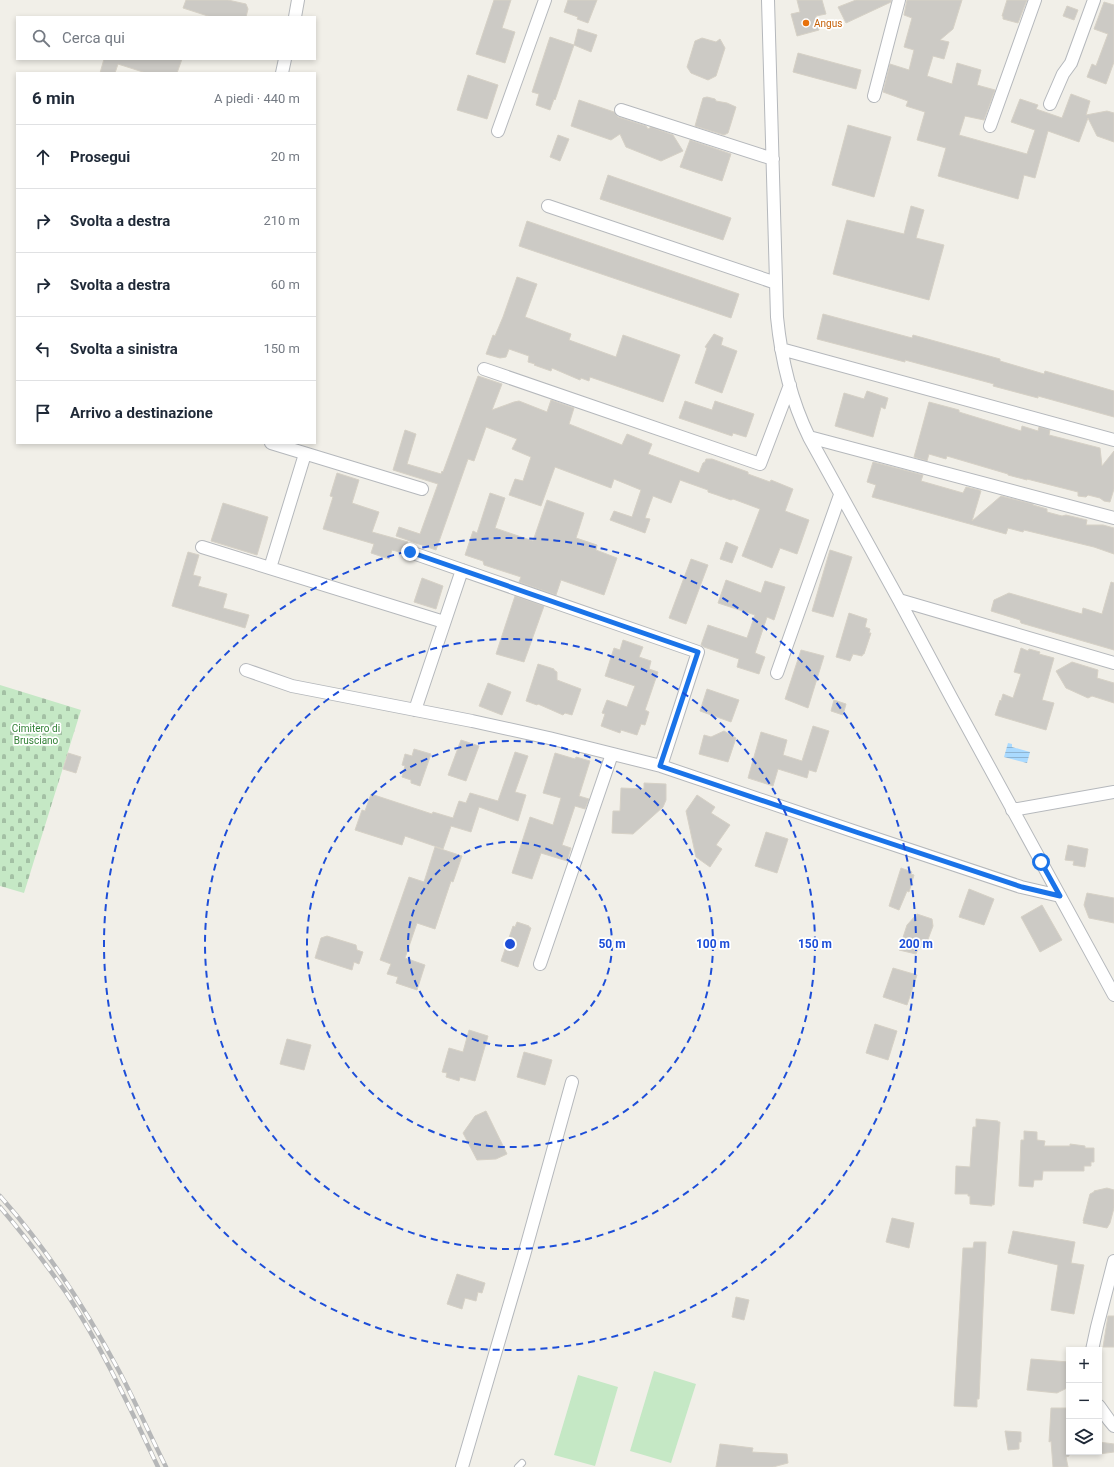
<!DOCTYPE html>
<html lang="it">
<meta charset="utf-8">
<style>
body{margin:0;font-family:Roboto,sans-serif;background:#f6f6f7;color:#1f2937}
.controls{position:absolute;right:12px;bottom:12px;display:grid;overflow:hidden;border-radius:0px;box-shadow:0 2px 6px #0003}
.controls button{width:36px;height:36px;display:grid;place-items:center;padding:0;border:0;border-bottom:1px solid #e0e1e3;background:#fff;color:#1f2937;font:20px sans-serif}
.stop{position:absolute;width:12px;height:12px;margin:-9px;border:3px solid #1a73e8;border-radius:50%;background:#fff}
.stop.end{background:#1a73e8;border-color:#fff;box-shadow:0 1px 4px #0008}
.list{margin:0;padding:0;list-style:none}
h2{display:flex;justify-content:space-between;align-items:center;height:52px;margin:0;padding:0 16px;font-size:17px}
h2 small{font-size:13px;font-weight:400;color:#747a83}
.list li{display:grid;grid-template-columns:26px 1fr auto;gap:12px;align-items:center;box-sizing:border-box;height:64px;padding:0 16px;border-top:1px solid #e0e1e3}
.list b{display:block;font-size:15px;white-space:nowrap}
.list em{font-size:13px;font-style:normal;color:#747a83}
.icon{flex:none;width:22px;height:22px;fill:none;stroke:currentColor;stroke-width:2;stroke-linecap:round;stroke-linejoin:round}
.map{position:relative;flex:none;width:1114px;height:1467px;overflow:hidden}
.search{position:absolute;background:#fff;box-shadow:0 2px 6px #0003;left:16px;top:16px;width:300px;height:44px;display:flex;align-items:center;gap:10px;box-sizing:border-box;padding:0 14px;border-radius:0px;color:#747a83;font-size:15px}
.panel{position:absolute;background:#fff;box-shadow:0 2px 6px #0003;left:16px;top:72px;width:300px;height:372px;border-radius:0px}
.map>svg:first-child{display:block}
</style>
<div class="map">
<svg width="1114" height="1467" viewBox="0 0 1114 1467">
<defs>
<pattern id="cemetery-stones" width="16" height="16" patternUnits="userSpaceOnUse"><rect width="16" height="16" fill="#c5e8c5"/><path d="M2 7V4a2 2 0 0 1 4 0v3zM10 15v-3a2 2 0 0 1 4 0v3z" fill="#a3c0a4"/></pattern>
<pattern id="water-rules" width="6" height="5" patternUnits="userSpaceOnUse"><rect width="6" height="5" fill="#aadaff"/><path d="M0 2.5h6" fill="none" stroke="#8eb4d2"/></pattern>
</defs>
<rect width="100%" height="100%" fill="#f1efe8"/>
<path fill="url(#cemetery-stones)" d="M0,685l81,25 -57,183 -24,-7z"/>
<path fill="#c5e8c5" d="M654,1371l42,13 -25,79 -41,-12z
M578,1375l40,12 -23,79 -41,-11z"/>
<path fill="url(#water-rules)" d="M1008,743l4,1v3l18,5 -3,11 -23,-6z"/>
<path fill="#cccac5" stroke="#d6d1c6" d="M186,0h42l18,4 2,5 -2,8h-35l-28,-9z
M494,0h17l-9,28 13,4 -10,31 -29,-9z
M568,0h29l-9,23 -11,-4 1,-2 -14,-5z
M797,0h25l4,14 -10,2 3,14 -22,6 -6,-22 9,-2z
M856,0h35v2l-45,21 -8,-16z
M907,0h55l-9,29 -13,11 9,2 -5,17 -11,-3 -6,20 25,8 5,-21 24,7 -4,15 18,5 -11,30 -19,-4 -6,19 68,19 8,-24 -24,-8 9,-23 18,6 -2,4 26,9 9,-24 19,7 -4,14 21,-4 7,2v29l-17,-6 -9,-18 -9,24 -31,-11 -13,47 -11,-3 -6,24 -80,-23 8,-28 -29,-8 8,-28 -19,-6 2,-5 -25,-9 7,-28 19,6 5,-20 -10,-3 8,-29 -8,-3z
M1007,0h20l-9,23 -15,-4v-3h-1z
M1104,2l10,3v57l-8,22 -19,-7 5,-13 4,2 12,-32 -14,-5z
M1067,6l11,4 -4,10 -11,-4z
M578,29l19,6 -6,17 -17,-7z
M550,37l24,8 -19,55 -1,-1 -4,11 -14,-5 3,-11 -7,-2z
M702,38l14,4 4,-3 5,9 -9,28 -8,4 -17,-7 -4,-6 8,-26z
M798,53l63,17 -5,19 -63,-17z
M104,59h78l-5,14h-31l-28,-9 -3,9h-15z
M468,75l30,10 -11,34 -30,-9z
M707,97l8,2 1,2 11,2 9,4 -8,26 -4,2 -29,-9 8,-28z
M579,100l35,12 4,5 28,9 2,3 3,-2 22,8 10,16 -22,10 -35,-14 -6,-13 -9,6 -40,-14z
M848,125l43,12 -17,60 -42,-12z
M558,135l11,4 -9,22 -10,-4z
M690,140l41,14 -9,27 -42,-14z
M608,175l123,43 -8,22 -123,-41z
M911,206l13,4 -8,28 28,7 -15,55 -96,-26 14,-54 57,14z
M527,221l212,73 -8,24 -212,-72z
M517,277l20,7 -12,33 46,17 -2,6 47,17 7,-22 57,20 -17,47 -73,-25 -1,4 -8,-3 -1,2 -28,-12 -1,3 -17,-6 1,-1 -7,-2 1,-6 -20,-7 -3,8 -6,1 -14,-4 7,-19 2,1 8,-19z
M823,314l89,24 1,-3 87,24v2l44,13 1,-3 69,20v26l-76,-21v2l-45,-12 1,-2 -89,-24v2l-88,-23z
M714,334l9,4 -2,7 16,6 -15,42 -27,-10 12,-35 -2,-1z
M478,376l24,8 -10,26 22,-8 5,-1 28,11 4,-12 23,8 -5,16 53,21 5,-11 25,10 -4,10 51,19 4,-10 2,-1 1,-3h6l36,13v2l22,8 1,-2 22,9 -8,22 24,9 -12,34 -17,-6 -8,20 -30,-12 18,-47 -27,-10 -2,1 -14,-5 -9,-3v-2l-28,-10 -9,23 -18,-7 -8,22 5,1 -5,14 -35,-13 4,-9 18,6 9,-27 -27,-11 -3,9 -56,-21 -14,39 -32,-11 6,-16 8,2 8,-24 -19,-8 5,-10 -31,-12 -12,34 -6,-2 -32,91 -40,-14 3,-9 21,7 18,-50 -45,-14 12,-40 11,4 -9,30 34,10 1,-3 1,1z
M867,391l21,7 -3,11 -4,-2 -8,30 -38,-11 9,-33 20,6z
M685,401l27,9 3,-9 39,13 -8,23 -13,-4 -1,3 -53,-18z
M929,402l30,8v2l62,19 1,-5 16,5 1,-4 11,3 -1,5 51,13 2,18 12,-15v38l-4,13 -6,-1 -4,-3 -12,-3 -2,2 -8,-1v-4l-51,-13v1l-19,-5v-1l-61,-18 -1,3 -17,-5 -2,7 -13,-4z
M873,462l50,13 -2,6 42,12 3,-6 13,3 2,1 -9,30 29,-25 32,8v1l14,4v3l15,4 4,-1 21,5 -1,5h17l11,3v26l-20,-7 -70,-17 -1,2 -15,-4 -2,6 -134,-37 4,-12 -9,-3z
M337,473l22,7 -7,23 27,9 -7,20 36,10 -5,7v4l-11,-3 -3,9 -18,-6 3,-9 -51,-15 10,-32 -3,-1z
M490,493l15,5 -10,30 38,13 14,-41 37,13 -8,25 21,7 -1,5 21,8 -13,37 -43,-15 -5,15 -37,-13 2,-5 -37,-12 -1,-4 -18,-6 8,-24 4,2z
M223,503l45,14 -11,38 -46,-14z
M726,542l12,5 -6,16 -12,-4z
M830,550l22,7 -19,60 -21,-6z
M188,552l11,3 -6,20 8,2 -3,9 29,8 -4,14 26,7 -4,13 -73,-22z
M691,559l17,6 -22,59 -17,-6z
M422,578l21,8 -7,23 -22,-7z
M726,580l35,13 4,-12 20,6 -11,33 -7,-3 -12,36 10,4 -6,17 -22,-7 2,-8 -35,-12 -3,-2 7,-20 39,13 8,-23 -37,-12z
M1111,582l3,1v67l-93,-27 -1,-3 -29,-9 3,-11 15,-7 73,21 1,-6 19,6z
M515,596l29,10 -20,56 -28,-8z
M849,613l18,6 -2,8 5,2 -1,4h2l-7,21h-1l-1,2 -9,-2 -3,7 -14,-4z
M623,640l20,7 -4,10 12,4 -2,8 9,3 -13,38 4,2 -4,13 -4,-1 -4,11 -16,-5 -1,3 -19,-7 4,-12 -3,-1 5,-13 20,7 8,-21 -30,-10 9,-28 6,2z
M1021,648l7,3 1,-2 11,3 -1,2 15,4 -12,42 12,3 -8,27 -51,-15 5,-15 1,1 2,-7 10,4 8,-24 -7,-2z
M801,650l23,6 -16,52 -23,-9z
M1072,662l26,8 -1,8 17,5v20l-22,-7 -4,2 -22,-10 -10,-17z
M538,664l16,5v1l3,2v8l24,9 -9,26 -7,-2 -2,2 -25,-11 -1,1 -11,-4z
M488,683l23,9 -9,23 -23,-9z
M707,689l32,11 -8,22 -31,-11z
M834,700l12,4 -3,11 -12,-4z
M813,726l16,5 -13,41 -7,-2 -2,8 -29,-9 -5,17 -25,-8 13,-46 26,8 -4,15 19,6z
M724,731l12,7 -8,24 -29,-8 5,-19 7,2z
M461,740l18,6 -13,35 -18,-6z
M414,749l17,5 -11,32 -9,-3v-3l-9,-3 3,-11 -3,-1 3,-11 7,2z
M515,752l13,4 -13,36 11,3 -8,26 -39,-14 -8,25 -20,-6 -8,23 -38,-13 -3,9 -47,-15 7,-20 3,1 6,-17 61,20 1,-2 20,6 6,-17 7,2 4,-10 28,8z
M68,753l13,4 -5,16 -13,-4z
M555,753l20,6 1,-2 14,4 -11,35 10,3 -4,10 -10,-3 -13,39 9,3 -4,13 -26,-8 -9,26 -20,-6 18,-56 23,8 8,-27 -18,-5z
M644,783l22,1v16l-3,7 -30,27 -21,-1 1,-22h7l1,-23 23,1z
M697,795l18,12 -4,6 19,12 -14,20 6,4 -12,18 -14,-10 -10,-46z
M766,832l22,7 -11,34 -22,-7z
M1068,845l20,4 -3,18 -12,-2 1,-4 -9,-1z
M435,847l27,9 -9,26 -2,-1 -16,48 -18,-6 -12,35 20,7 -8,25 -21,-7 2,-6 -11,-3 4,-10 -11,-4 29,-83 15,5z
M901,868l11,4 -1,2 3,1 -5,17 -2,-1 -8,19 -10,-4z
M969,889l25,10 -10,26 -25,-8z
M1087,893l27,5v25l-25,-5 -5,-13z
M1042,905l20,35 -22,12 -19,-35z
M917,914l15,5 1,7 -6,16 -9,7 -2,5 -17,-4 8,-25z
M517,922l12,4v1l2,1 -13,39 -17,-6 12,-35 2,1z
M327,936l29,9 1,5 6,2 -4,12 -5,-2 -2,8 -37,-12 6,-20z
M893,968l24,7 -10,30 -24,-8z
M875,1024l22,7 -9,29 -22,-7z
M469,1030l19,6 -13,45 -15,-4 -1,4 -13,-4 1,-4 -5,-1 7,-24 14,4z
M287,1039l24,6 -7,25 -24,-6z
M524,1052l28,8 -7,25 -28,-8z
M486,1111l21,43 -11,5 -19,1 -14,-27 12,-17z
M976,1119l22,2v1h2l-6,83 -2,-1v2l-22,-2v-8h-2v-2h-13l1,-28 14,1 3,-40h3z
M1024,1131l13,1v8l8,1 -1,5h26v-2l15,2v2h9v14h-3v4h-7v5h-41l-1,9h-8l-1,7 -14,-1 2,-46h3z
M1107,1188l7,2v18l-4,15 -3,5 -24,-5 1,-2h-1l7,-27 4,-2v-1z
M892,1218l22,5 -5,25 -23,-6z
M1013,1231l62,11 -4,21 13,2 -10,49 -23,-4 7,-45 -50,-12z
M974,1242h12l-7,157h-2v8l-23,-1 9,-158h10z
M457,1274l28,9 -3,10 -4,-1 -2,9 -11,-3 -3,11 -15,-5z
M736,1297l13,3 -5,20 -12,-3z
M1108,1316h6v31h-11z
M1031,1359l38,3v25l-12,6 -30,-3z
M1051,1408h18v48l-3,1 2,10h-15l-2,-26 -2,1z
M1005,1431l16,1v10h-2v7l-11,1z
M1099,1442l15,2v8l-15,2z
M720,1444l33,4 -1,4 35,2 1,9 -15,4h-57z"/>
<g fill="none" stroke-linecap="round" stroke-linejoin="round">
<g stroke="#b5b8bc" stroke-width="8">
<path id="lane" d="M518,1467l4,-4"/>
</g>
<g stroke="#b5b8bc" stroke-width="14">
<path id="street" d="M768,0l9,317c4,41 14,83 32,120l90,163 52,97 163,298
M295,17l3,-17
M282,73l3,-14
M874,96l25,-96
M1050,104l13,-30 8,-11 23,-63
M621,110l152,49
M990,126l45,-126
M498,131l47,-131
M548,206l228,77
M781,349l333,91
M484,369l276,95 30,-79
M809,437l305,81
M271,443l151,46
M202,547l242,75
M410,552l288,100 -37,114
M270,568l35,-114
M899,600l215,63
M246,670l46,16 180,35 77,17 112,28 195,66 165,55 39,9
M777,673l63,-178
M415,710l47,-140
M1012,810l102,-18
M540,964l72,-210
M1092,1350l5,-23 17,-66
M1099,1406l10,14 5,6
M462,1467l62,-212 48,-173"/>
</g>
<use href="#lane" stroke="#fff" stroke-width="6"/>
<use href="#street" stroke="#fff" stroke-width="12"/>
<g stroke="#b6b7b8" stroke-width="4.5">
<path id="rail" d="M0,1196c47,53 86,113 119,175 17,32 31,64 47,96
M0,1207c24,28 46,57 67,87 36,55 63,114 91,173"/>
</g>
<use href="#rail" stroke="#fff" stroke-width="3" stroke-dasharray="9" stroke-linecap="butt"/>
</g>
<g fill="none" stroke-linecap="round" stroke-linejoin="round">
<path stroke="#1a73e8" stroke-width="5" d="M410,552l288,100 -38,114 196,66 166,55 38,9 -19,-34"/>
</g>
<g fill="none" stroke="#1d4ed8" stroke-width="2" stroke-dasharray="7 5">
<circle cx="510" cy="944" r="102"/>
<circle cx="510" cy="944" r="203"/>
<circle cx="510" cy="944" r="305"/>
<circle cx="510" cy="944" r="406"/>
</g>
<circle fill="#e8710a" stroke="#fff" stroke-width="1.5" cx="806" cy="23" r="4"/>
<g text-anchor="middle" stroke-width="3.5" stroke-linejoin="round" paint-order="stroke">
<g font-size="10" fill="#c56008" stroke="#fff" text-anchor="start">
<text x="814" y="27">Angus</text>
</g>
<g font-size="10" fill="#348238" stroke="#fff">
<text x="36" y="732">Cimitero di<tspan x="36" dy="12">Brusciano</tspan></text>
</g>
</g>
<circle cx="510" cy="944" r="6" fill="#1d4ed8" stroke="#fff" stroke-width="2"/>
<g font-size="12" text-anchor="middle" font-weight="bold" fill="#1d4ed8" stroke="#fff" stroke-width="3.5" stroke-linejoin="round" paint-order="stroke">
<text x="612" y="948">50 m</text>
<text x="713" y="948">100 m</text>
<text x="815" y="948">150 m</text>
<text x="916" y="948">200 m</text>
</g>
</svg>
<div class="controls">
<button>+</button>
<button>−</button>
<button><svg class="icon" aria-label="layers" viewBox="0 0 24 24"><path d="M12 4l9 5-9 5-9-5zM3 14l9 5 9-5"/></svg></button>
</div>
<div class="stop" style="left:1041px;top:862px"></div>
<div class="stop end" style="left:410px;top:552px"></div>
<div class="search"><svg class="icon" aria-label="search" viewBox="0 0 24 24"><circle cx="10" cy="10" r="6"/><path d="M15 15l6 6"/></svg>Cerca qui</div>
<section class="panel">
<h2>6 min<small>A piedi · 440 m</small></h2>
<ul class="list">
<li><svg class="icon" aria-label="ahead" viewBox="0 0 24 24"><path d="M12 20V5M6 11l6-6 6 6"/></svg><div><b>Prosegui</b></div><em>20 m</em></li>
<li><svg class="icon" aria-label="right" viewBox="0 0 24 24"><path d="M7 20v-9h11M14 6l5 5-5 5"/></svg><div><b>Svolta a destra</b></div><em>210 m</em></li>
<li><svg class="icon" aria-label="right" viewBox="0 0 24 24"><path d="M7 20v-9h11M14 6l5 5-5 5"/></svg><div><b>Svolta a destra</b></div><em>60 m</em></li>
<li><svg class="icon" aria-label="left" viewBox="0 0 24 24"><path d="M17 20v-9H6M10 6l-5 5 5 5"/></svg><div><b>Svolta a sinistra</b></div><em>150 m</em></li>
<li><svg class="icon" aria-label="arrive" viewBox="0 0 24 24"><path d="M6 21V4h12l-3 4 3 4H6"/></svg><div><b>Arrivo a destinazione</b></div></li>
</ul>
</section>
</div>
